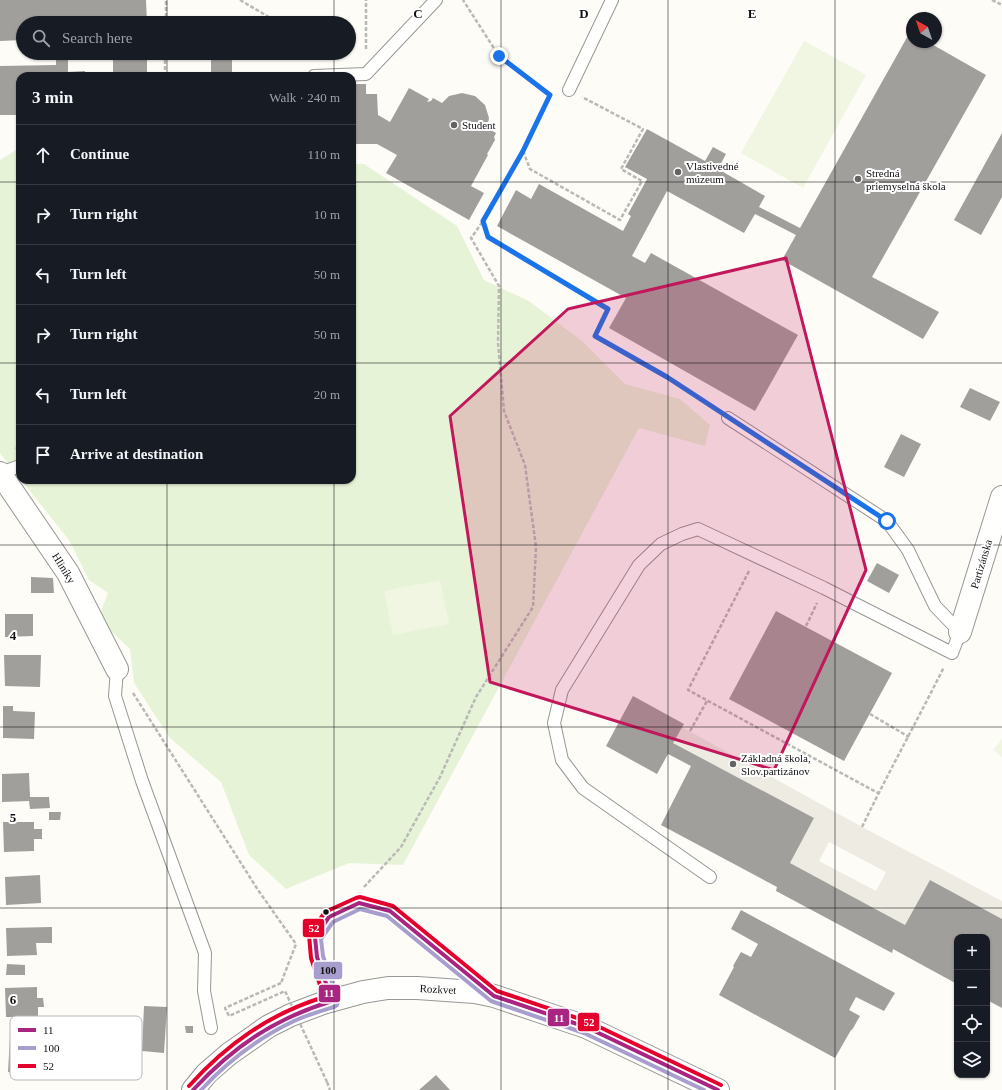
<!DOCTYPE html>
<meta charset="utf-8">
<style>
body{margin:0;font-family:Georgia,serif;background:#20242c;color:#f1f3f6}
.controls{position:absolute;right:12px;bottom:12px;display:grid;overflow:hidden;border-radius:8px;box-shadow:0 1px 3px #0004}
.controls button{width:36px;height:36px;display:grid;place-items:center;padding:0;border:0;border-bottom:1px solid #363941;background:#171b24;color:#f1f3f6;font:20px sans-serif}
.compass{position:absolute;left:906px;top:12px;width:36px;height:36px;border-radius:50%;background:#171b24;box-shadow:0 1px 3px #0004;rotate:320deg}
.stop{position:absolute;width:12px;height:12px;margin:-9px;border:3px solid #1a73e8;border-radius:50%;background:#fff}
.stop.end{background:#1a73e8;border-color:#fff;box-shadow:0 1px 4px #0008}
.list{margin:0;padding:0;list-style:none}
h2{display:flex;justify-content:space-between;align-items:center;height:52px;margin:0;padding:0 16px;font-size:17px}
h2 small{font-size:13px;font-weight:400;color:#9ea1a6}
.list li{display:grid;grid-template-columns:26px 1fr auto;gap:12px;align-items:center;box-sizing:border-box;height:60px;padding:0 16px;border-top:1px solid #363941}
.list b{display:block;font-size:15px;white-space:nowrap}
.list em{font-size:13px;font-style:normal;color:#9ea1a6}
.icon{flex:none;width:22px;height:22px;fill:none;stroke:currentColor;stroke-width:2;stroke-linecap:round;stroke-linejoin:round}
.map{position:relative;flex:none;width:1002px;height:1090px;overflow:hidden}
.search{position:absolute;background:#171b24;box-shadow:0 1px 3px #0004;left:16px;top:16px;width:340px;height:44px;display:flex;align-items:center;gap:10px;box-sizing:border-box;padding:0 14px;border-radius:22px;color:#9ea1a6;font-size:15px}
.panel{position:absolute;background:#171b24;box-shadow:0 1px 3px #0004;left:16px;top:72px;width:340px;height:412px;border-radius:12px}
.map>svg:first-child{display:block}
</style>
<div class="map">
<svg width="1002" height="1090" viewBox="0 0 1002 1090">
<rect width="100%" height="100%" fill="#fdfcf7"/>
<path fill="#e7f3d7" d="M20,149v330l-20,-26v-293l16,-10z
M352,164h12l93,62 27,54 45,21 53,40 43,43 55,15 30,26 -5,21 -66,-18 -236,437 -54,-2 -63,26 -37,-34 -28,-73 -51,-44 -36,-55 -4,-34 -32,-30 10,-26 -19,-13 -20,-40 -48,-60h331z"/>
<path fill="#f0f6e1" d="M804,41l62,34 -63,113 -62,-35z
M440,580l9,44 -56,11 -9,-44z
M1002,739v18l-9,-7z"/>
<path fill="#edebe2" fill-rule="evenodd" d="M682,727l180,100 140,74v18l-72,-39 -25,45 -115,-62 24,-45 -141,-75zM829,842l57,30 -10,19 -57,-30z"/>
<path fill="#a19f9c" d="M0,0h146l1,23h-124v17l-23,1z
M910,32l2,1v9h16l58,33 -114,202 67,35 -16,27 -141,-79 14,-25 -41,-21 -11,19 -77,-42 -35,65 13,7 6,-10 147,82 -43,76 -146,-83 17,-30 -129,-72 19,-36 15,9 8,-15 84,47 8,-15 -3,-2 19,-35 -22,-12 22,-38 58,32 8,-14 13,7 -8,15 47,27 -6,11 41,21z
M56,53h12v19l17,-1v5h-65v39h-20v-49l56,-1z
M113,53h34v23h-34z
M211,54l21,1v19h-21z
M355,84h11v10h11l1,21 12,7 19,-34 20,11 -2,3 4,-1 2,-3 9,5 7,-7 13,-3 13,3 10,9 4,13 -2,10 9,5 -2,4 1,3 -8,14 1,1 -17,31 13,7 -15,27 -83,-47 11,-18 -20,-11h-25v-50h3z
M1002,133v64l-21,38 -27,-15z
M970,388l30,14 -10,19 -30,-14z
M901,434l20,10 -17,33 -20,-10z
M877,563l22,12 -10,18 -22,-12z
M31,577l22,1 1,15h-23z
M776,611l116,62 -48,88 -115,-62z
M5,614h28v22l-28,1z
M4,655h37l-1,32 -35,-1z
M633,696l51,28 -11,19 141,75 -24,45 115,62 25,-45 72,39v89l-15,-8v-63h-30v47l-64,-35 -1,4 -116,-62 1,-4 -116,-62 30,-59 -23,-12 -11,20 -51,-28z
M3,706h10v5l22,1 -1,27 -31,-1z
M29,773l1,24h19l1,11 -20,1 -1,-8 -27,1v-28z
M49,812h12l-1,8h-11z
M3,822h31v7h8v10h-8v12l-30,1z
M40,875l1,28 -35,2 -1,-28z
M741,910l154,83 -11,18 -28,-14 -7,13 11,6 -8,14h-1l-16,28 -116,-63 15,-28 -1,-1 8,-14 10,5 7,-13 -27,-15z
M52,927v16h-16l1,12 -30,1 -1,-28z
M7,964l18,1v10h-19z
M37,987v11h6l1,9h-6v10h-32l-1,-29z
M144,1006l23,1 -3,46 -22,-2z
M185,1026h8v7h-7z
M10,1037l45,3 -1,9 -8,-1 -1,12h-4l-1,14 -32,-2z
M436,1075l14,15h-31z"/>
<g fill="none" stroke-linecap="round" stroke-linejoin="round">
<g stroke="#979795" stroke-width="14">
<path id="lane" d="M314,76l52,-2 70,-74
M569,90l43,-90
M0,473l20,-7
M117,669l-2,27 27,85 63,172 -1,38 7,37
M710,877l-127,-89 -21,-28 -8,-37 8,-33 77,-125 22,-21 21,-10 16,-5 126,59 128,65 8,-21 -25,-26 -27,-56 -21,-29 -159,-103
M332,1001l-15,-44 -2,-20 14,-20 30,-14 31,8 99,80"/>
</g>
<g stroke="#979795" stroke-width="24">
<path id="street" d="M0,473l68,100 49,96
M960,632l42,-135
M193,1090l14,-17 22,-19 40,-28 22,-11 32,-12 40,-11 25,-4h29l58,4 19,4 92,31 132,63"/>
</g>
<path stroke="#b9b9b8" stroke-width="2.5" stroke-dasharray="4 2" stroke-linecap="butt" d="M240,0l39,23
M992,0l10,5
M166,23v-23
M366,49v-49
M330,53l10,6
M165,76v-23
M523,151l7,18 90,51 22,-39 -21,-12 22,-40 -61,-32
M483,222l5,15 120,72 -13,27 72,41 48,32
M16,449l4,-5
M749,571l-61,119 190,103
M806,626l11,-23
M133,693l125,197 38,54 -15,39
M870,714l39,23
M690,731l17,-30
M862,827c26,-54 55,-106 82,-160
M364,887l37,-40 39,-70 36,-80 57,-90 3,-60 -11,-82 -21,-54 -6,-68 1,-57 -28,-48c32,-43 55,-95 79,-143l-51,-39 -36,-56
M327,1082l3,8"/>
<use href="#lane" stroke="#fffffe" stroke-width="12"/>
<use href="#street" stroke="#fffffe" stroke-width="22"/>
<path stroke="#b9b9b8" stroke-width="2.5" stroke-dasharray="4 2" stroke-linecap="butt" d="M281,983l-56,25 4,8 56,-25 42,91"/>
<g stroke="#fff" stroke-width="7">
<path id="bus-1" d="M193,1090c41,-44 81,-71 139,-89l-15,-44 -2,-20 14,-20 30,-14 31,8 104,85 92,31 132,63"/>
</g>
<g stroke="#fff" stroke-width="7">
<path id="bus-2" d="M201,1090c27,-29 57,-52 93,-69 13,-6 27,-10 40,-14l3,-2 1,-5 -15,-44 -2,-17 12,-17 27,-13 27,7 104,85 93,32 120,57"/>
</g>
<g stroke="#fff" stroke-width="7">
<path id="bus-3" d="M189,1086c38,-42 80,-72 135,-89l-13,-39 -2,-23 16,-23 31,-14 4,-1 33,9 104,85 92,31 132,63"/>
</g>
<use href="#bus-1" stroke="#a82682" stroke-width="4"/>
<use href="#bus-2" stroke="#a79ecd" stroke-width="4"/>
<use href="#bus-3" stroke="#e4002b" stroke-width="4"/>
</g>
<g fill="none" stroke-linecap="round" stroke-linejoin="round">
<path stroke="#1a73e8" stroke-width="5" d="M499,56l51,39 -27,56 -40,70 5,16 120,72 -13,27 72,41 220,144"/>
</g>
<path fill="#c2185b" fill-opacity="0.2" stroke="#c2185b" stroke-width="3" stroke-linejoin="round" d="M786,258l80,312 -92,200 -284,-88 -40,-266 118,-107z"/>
<path fill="none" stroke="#111" stroke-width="1" stroke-opacity="0.55" d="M167,0v23M334,0v23M501,0v1090M668,0v1090M835,0v1090M167,53v23M334,53v23M0,182h20M352,182h650M0,363h20M352,363h650M167,480v610M334,480v610M0,545h1002M0,727h1002M0,908h1002"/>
<g fill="#646362" stroke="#fff" stroke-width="1.5">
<circle cx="454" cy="125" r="4"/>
<circle cx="678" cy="172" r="4"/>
<circle cx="858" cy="179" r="4"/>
<circle cx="733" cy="764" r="4"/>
</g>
<circle fill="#111" stroke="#fff" stroke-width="1.5" cx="326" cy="912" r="3.5"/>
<g text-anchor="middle" stroke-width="4" stroke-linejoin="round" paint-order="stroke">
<g font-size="11" fill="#111" stroke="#fff" text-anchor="start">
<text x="462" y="129">Student</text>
<text x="686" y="170">Vlastivedné<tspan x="686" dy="13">múzeum</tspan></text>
<text x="866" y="177">Stredná<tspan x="866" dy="13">priemyselná škola</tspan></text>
<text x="741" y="762">Základná škola,<tspan x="741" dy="13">Slov.partizánov</tspan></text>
</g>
<g font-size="11" fill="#111" stroke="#fff">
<text transform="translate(981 564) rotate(-73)" y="4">Partizánska</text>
<text transform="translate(64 568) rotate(58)" y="4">Hliníky</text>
<text transform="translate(438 989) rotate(3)" y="4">Rozkvet</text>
</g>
</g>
<rect x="10" y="1016" width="132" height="64" rx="6" fill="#fff" stroke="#b8b8b8" stroke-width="1"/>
<rect x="18" y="1028" width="18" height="4" fill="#a82682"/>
<rect x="18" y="1046" width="18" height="4" fill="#a79ecd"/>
<rect x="18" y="1064" width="18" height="4" fill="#e4002b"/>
<g font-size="11" fill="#111">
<text x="43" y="1034">11</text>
<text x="43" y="1052">100</text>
<text x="43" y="1070">52</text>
</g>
<g font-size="13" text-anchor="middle" font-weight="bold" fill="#111" stroke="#fff" stroke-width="4" stroke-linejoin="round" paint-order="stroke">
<text x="418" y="18">C</text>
<text x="584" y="18">D</text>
<text x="752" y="18">E</text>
<text x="13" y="640">4</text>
<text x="13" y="822">5</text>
<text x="13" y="1004">6</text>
</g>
<g stroke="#fff" stroke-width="1.5">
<rect x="302" y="918" width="23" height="20" rx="4" fill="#e4002b"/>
<rect x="313" y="961" width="30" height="19" rx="4" fill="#a79ecd"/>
<rect x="318" y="984" width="23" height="19" rx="4" fill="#a82682"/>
<rect x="547" y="1008" width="23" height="19" rx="4" fill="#a82682"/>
<rect x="577" y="1012" width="23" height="20" rx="4" fill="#e4002b"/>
</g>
<g font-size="11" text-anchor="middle" font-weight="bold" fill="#fff">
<text x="314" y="932">52</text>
<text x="329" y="997">11</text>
<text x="559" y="1022">11</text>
<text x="589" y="1026">52</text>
</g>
<g font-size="11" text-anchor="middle" font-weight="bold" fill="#111">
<text x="328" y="974">100</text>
</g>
</svg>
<div class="controls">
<button>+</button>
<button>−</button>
<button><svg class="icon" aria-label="locate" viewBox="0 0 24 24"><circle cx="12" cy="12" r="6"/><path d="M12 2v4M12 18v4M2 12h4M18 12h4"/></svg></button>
<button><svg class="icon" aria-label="layers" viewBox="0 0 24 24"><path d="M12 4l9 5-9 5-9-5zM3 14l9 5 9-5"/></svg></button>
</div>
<svg class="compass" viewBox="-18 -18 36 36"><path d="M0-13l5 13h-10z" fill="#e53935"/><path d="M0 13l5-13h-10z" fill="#9ea1a6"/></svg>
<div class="stop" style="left:887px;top:521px"></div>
<div class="stop end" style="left:499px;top:56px"></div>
<div class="search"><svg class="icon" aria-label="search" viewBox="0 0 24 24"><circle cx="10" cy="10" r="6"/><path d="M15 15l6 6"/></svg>Search here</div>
<section class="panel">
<h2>3 min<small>Walk · 240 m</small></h2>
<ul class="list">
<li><svg class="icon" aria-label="ahead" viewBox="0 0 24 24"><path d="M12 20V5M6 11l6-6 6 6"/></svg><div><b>Continue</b></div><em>110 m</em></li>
<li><svg class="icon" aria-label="right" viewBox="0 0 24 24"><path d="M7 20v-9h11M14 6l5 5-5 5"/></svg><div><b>Turn right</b></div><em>10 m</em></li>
<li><svg class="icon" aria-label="left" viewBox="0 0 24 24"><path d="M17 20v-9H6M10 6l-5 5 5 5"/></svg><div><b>Turn left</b></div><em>50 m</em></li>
<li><svg class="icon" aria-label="right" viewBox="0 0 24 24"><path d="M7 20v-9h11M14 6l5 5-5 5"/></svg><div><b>Turn right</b></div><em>50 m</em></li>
<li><svg class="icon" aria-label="left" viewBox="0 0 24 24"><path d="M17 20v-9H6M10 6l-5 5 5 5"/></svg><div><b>Turn left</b></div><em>20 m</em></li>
<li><svg class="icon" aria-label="arrive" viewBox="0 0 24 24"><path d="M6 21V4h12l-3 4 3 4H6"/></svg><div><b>Arrive at destination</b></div></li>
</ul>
</section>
</div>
